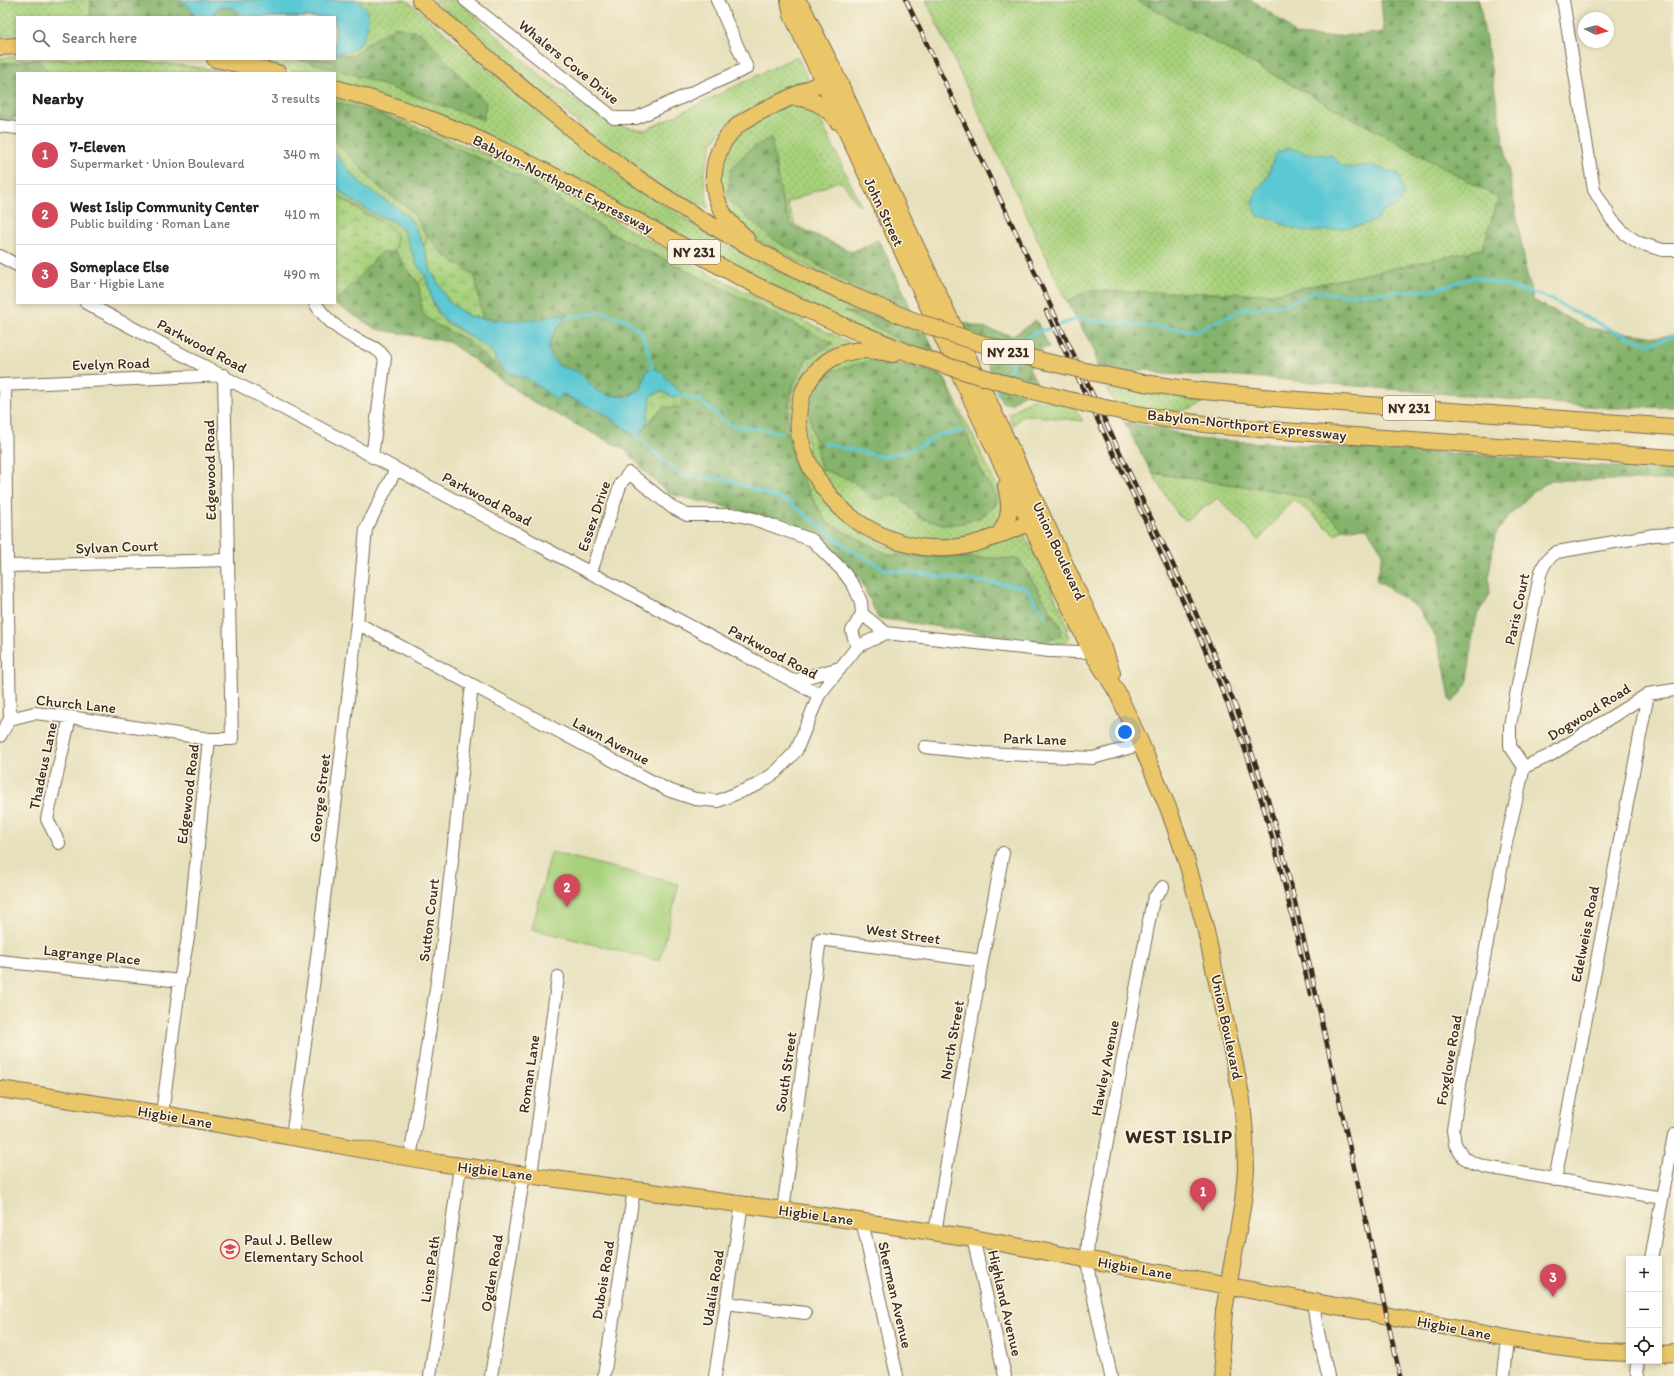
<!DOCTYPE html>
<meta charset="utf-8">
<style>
body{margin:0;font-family:Itim,sans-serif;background:#f2f2f2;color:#222}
.controls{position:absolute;right:12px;bottom:12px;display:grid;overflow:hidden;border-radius:0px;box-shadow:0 2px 6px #0003}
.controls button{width:36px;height:36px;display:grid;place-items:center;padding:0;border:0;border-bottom:1px solid #e0e0e0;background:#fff;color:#222;font:20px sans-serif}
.compass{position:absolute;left:1578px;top:12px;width:36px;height:36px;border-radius:50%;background:#fff;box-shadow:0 2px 6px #0003;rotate:96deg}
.you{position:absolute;left:1125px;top:732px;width:14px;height:14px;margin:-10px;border:3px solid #fff;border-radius:50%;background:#1a73e8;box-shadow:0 0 0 6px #1a73e833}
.badge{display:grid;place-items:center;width:26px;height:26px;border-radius:50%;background:#d1495b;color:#fff;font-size:13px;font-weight:700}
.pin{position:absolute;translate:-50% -33px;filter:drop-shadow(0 1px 2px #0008)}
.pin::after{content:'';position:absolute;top:21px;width:14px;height:12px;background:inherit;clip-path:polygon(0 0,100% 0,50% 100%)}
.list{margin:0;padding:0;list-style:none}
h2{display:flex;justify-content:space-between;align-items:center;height:52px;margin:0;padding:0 16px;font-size:17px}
h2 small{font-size:13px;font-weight:400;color:#767676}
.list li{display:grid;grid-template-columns:26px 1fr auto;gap:12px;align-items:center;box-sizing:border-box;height:60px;padding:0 16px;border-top:1px solid #e0e0e0}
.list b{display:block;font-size:15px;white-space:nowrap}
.list p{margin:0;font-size:13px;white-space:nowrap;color:#767676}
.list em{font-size:13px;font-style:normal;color:#767676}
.icon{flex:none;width:22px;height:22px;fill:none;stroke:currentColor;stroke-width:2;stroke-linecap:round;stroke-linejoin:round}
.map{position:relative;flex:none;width:1674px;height:1376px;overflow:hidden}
.search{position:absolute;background:#fff;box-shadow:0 2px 6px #0003;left:16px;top:16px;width:320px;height:44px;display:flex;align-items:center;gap:10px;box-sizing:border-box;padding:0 14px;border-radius:0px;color:#767676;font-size:15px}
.panel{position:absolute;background:#fff;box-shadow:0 2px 6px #0003;left:16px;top:72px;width:320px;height:232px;border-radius:0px}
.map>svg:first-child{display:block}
</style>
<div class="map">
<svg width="1674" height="1376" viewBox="0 0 1674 1376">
<defs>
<pattern id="grass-dots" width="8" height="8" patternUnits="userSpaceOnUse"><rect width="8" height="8" fill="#a7d17c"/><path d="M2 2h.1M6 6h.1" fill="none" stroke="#89aa65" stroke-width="1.8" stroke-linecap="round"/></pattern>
<pattern id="forest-firs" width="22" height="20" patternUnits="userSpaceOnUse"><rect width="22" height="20" fill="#85b36c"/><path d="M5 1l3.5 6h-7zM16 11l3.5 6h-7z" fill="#6e9258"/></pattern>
<pattern id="wetland-marsh" width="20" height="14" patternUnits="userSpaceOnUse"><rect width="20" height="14" fill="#a7d17c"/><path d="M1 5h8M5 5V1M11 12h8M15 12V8" fill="none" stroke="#89aa65"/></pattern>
</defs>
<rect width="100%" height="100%" fill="#fcf5e5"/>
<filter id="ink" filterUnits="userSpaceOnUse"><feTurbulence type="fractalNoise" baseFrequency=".025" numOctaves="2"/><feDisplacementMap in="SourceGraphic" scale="8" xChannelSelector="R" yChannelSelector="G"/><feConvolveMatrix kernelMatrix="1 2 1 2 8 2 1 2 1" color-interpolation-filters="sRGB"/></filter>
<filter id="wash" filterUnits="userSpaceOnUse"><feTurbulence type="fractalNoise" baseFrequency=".012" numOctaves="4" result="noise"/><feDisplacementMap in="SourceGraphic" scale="16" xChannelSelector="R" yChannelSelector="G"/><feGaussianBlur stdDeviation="0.9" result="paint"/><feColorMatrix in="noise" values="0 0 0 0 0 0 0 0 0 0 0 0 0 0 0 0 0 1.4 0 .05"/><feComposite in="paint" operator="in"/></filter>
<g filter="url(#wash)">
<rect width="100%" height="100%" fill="#e7e0bc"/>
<path fill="url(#grass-dots)" stroke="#717e4d" d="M0,0h406c104,88 206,180 326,247 56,31 117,55 177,79l-34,-10 -30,-5 70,37 -55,-18 -236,-120 -289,-128v-9h-33l-54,-14h87v-42h-318v18l-17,1z
M433,0h25l85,78 50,35 29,13 22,4 12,-5 141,-69 12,25 -79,40 -17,21 -9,32 4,34 -44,-18 -71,-54z
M926,0h211l362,198 -17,51 -208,45 -186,-3 -21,11z
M17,56v3h16l-16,4h-17v-5z
M37,59h90l84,10 20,4h-143l-42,-3z
M335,98l43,13 132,53 57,30 51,29 85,47 78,40 72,34 -21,6 -25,18 -13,23 -4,32 5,23 58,80 30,19 35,7 99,-20 4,4 3,-1 15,27 30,66 -3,2 3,8 -2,4c-8,4 -17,2 -26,0l19,-6 -41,-77 -130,-4 -63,-33 -33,-59 -6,-46 5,-30 14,-27 26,-16 -221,-111 -89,-56 -141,-62 -46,-13z
M803,103l12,5 46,98 -3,-1 -14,-21 -6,-3 -51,22 8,22 57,27 26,-12 36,75 -93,-41 -72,-39 -13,-9 -20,-44 4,-23 20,-29 46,-25z
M335,140l42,45 34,25 16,26 -3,11 -12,-26 -48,-34 -20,-22 -9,-13z
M335,185l5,7 10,7 28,17 13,4 13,11 13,34 9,11 -7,8 -24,-32 2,-16 -8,-10 -54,-32z
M861,356l27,2 30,10 25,7 54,111 7,19 -2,17 -10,11 -23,9 -72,-4 -48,-25 -41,-60 -4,-54 8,-17 30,-22z
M1103,382l101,20c-21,16 -65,6 -89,1z
M1032,399l41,7 10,15 -57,-6 -6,3 -7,8 -4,-12z
M1152,473l133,19 26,8 32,29 -7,6 -43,-36 -34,41 -41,-42 -32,22 -7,-4z"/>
<path fill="url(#forest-firs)" stroke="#606e45" d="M91,0h88l10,6 7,11h-106z
M1137,0h115l31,22 13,13 27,2 61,-4 -3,-33h98l47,270 7,30 54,28 70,9 17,-2v72l-64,1 -369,-32 -79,-2 -17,-5 -15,5 -33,-7 -2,-16 -28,-49 21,-11 186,3 208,-45 17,-51z
M219,7l13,1 16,9h-36v-1z
M395,27l26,6 65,70 -3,17 -134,-47 -53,-14h39v-6l17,3 19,-15z
M33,59h4l9,9 2,5h-31v45l-17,3v-58h17z
M335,102l46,13 141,62 89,56 222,110 -27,17 -14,27 -5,30 6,46 33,59 63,33 130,4 43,70 -2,7 -19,6 -163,-24 -17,-38 -22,-25 -66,-37 -103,-24 -21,-18 -22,-25 -94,-49 -84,-60 -73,-13 -42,-26 47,-51h14l24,32 4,30 12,10 32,16 19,18 30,18 11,1 30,22 4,-5 42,19 34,24 26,-30h17l3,-11 -26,-27 -10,1 -6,19c-11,6 -21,9 -33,6 -16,-3 -27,-19 -41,-26 -2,-2 -6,-2 -8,-3 -5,-3 -9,-10 -11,-15 -3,-11 14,-27 19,-34 -15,-3 -14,1 -28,3 -13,3 -43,0 -57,-2l-7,-42 -35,-25 -13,-15 -16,-26 -34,-25 -42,-45z
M771,137l11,64 10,25 60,26 29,-8 33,71 -51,-24 -92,-53 -44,-39 4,-31 17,-17z
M844,311c28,5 55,11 82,22l10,22 -21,-7z
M1036,320l13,27 -7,1 -13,21 8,14 -26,21 -9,-2 -16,-43 -25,-37 52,14z
M875,359l68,16 41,102 12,18v10l-15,12 -18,6 -17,2 -26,-7 -21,-22h-9l-17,4 -20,-19 -32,-12 -13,-59 5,-18 16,-20z
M1124,422l40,7 31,10 287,16 82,7 18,3 92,5v10h-123l-18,12 -25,25 -13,18 -6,40 1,19 -10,16 -6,15 -6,55 -2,6 -14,17 -2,-4 -5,-29 -9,-32 -18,-30 -42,-28 7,-27 -16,-25 -24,1 -32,-29 -26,-8 -133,-19z"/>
<path fill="url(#wetland-marsh)" stroke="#717e4d" d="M335,194l33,21 20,10 9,11 -2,16h-14l-22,25 -24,24z
M427,236l13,15 35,25 7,42 -14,-2 -19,-14 -18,-31 -7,-24z
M426,276c3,13 7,35 17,43 12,11 29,17 42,27 9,7 13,18 22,26l-21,-14 -19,-18 -32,-16 -12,-10 -4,-30z
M662,391l12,7 10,-2 -4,11h-17l-17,18 5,-30z"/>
<path fill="#a7d17c" stroke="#717e4d" d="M551,852l128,32 -19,77 -128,-32z"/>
<path fill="#5cc8d3" stroke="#4c7978" d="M179,0h178c3,3 7,6 9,9 5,10 0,29 -8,36 -5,6 -15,9 -23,8v-36h-87l-16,-9 -13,-1 -7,8v2h-16l-7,-11z
M1288,148l10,2 8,4 25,1c19,21 20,10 43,10l5,3 19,6 6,19 -2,7 -7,6 -12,5 -8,10 -13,4 -29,5 -24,2 -21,-5 -15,-8 -15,-3 -6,-14 5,-11 11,-15 7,-22z
M335,152l9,13 20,22 32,20 16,14 12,26 7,24 18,31 19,14 25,4h46l17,-6 12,3 -11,10 -8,17 -1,6 5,9 6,7 18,5 20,20 12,4 18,2 14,-8 6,-19 10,-1 27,27 -10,2 -12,-7 -10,4 -6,30 -9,12 -34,-24 -41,-19 -5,6 -30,-22 -20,-6 -9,-9 -5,-10 -8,-7 -43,-28 -10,-18 -6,-24 -9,-11 -13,-34 -13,-11 -13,-4 -28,-17 -10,-7 -5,-7z"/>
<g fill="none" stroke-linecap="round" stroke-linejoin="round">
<path stroke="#5cc8d3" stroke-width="3" d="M564,318l39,-6 23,8 16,13 9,29 1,10
M1020,351l9,-16 48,-16 119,12 47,-22 41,-4 32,-14 26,4 91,-5 41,-13 69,19 73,36 34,12 24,-8
M1005,379l11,-20
M997,393l3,-6
M681,395l20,6 28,24 40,5 13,3
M636,433l1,4 43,38 48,5 61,22 60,47 38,21 138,17 20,29
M824,443l59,14 28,-7 17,-8 10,-7 26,-4"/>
</g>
</g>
<g filter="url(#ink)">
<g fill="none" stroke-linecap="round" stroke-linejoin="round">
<g stroke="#776a55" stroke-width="14">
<path id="minor" d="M465,0l149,118h22l111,-50 -30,-68
M1563,0l31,190 18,30 12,13 15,10 24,7h11
M0,126l17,2
M0,256l17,9
M86,303c245,130 489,261 733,392
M315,303c10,16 22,26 39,35 13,8 22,7 31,20l-13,99
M0,385l224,-10 8,364h-23l-139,-22 -36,-4 -24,6
M5,385l1,118 4,216
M8,566l220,-6
M591,572l30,-89 8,-10 44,35 14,7h52l15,4 58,21 30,30 12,16 7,16 1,12 24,19
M357,623l311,167 27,9 23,2 39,-16 19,-13 20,-21 23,-56 38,-48 29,-14 163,18 32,1 17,-2
M857,647l-5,-16 10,-17
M793,681l47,-13
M0,736l10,-17
M925,747l57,6 111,5 49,-14
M1524,767l-18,76 -46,241 -7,46 2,14 8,13 10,6 13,4 176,31
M1524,767l-14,-21v-21l30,-150c3,-10 7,-17 17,-23l97,-17 20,-1
M1524,767l25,-11 99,-62 26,-4
M59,843l-12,-24 23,-102
M0,961l180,20
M162,1114l18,-133 9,-49 20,-193
M292,1137l25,-180 40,-334 9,-94 30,-60
M410,1159l32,-210 30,-264
M531,1175l27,-198
M1555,1180l93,-486
M783,1210l37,-271 162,22
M862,1221l35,155
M935,1232l47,-271 21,-108
M973,1238l32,138
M1651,1259l23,-124
M1313,1301l3,22 12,53
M726,1303l79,10
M430,1376l30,-209
M491,1376l33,-202
M604,1376l30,-186
M715,1376l27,-172
M1111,1376l-21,-95 -3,-22 1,-17 64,-337 2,-7 9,-11
M1504,1376l4,-38
M1636,1376l1,-15"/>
</g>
<g stroke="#776a55" stroke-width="18">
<path id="major" d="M420,0c72,61 142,126 220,180 73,51 154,92 237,126
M789,0l3,15 31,66 174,373 94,197 26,41 21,45 31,73 17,49 19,68 30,138 7,35 3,35 1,35 -3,32 -19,109 -3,36 2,29
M796,0l7,9 29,58 272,581 8,25
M0,47l17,-1
M215,59l63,14
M335,88c49,14 98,31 145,52 91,41 176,93 264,139 55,29 112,53 170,76
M791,97c18,1 35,7 46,24
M746,238c-9,-8 -17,-15 -23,-25 -17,-30 -10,-69 18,-90 11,-8 23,-13 35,-19 16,-7 32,-14 47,-23l4,-9
M893,354c-24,-6 -50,-6 -69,10 -53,45 -15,122 31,156 27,19 60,30 94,28 29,-2 54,-15 80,-25l5,-1 5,2
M1144,383l49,7 92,9 389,28
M1166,419l55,7 61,5 392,27
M998,536c13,-18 13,-29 8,-50
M0,1089l162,25 277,49 344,47 190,28 576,108 37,5 43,2
M1659,1353l15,-1"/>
</g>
<use href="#minor" stroke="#fff" stroke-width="12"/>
<use href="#major" stroke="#eac669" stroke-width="16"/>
<g stroke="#3b2a1e" stroke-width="4.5">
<path id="rail" d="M906,0l287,607 24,54 22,54 29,85 18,64 22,94 92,418
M1046,311c33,69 65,138 98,207 35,74 71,149 99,226 29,82 48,166 67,250"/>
</g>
<use href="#rail" stroke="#fcf5e5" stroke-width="3" stroke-dasharray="9" stroke-linecap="butt"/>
<g stroke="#776a55" stroke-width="18" stroke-linecap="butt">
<path id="major-bridge" d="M877,306c86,36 176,60 267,77
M914,355c82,28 166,51 252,64"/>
</g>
<use href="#major-bridge" stroke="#eac669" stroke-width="16"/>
</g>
</g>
<defs>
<g id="school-ring" transform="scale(1)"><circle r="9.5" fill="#fcf5e5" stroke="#d1495b" stroke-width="1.5"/><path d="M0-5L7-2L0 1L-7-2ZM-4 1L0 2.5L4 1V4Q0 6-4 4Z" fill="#d1495b"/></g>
</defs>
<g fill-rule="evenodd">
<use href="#school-ring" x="230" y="1249"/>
</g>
<g text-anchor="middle" stroke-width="3" stroke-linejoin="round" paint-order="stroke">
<g fill="#fcf5e5" stroke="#75675a" stroke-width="1">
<rect x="668" y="240" width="52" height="24" rx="3"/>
<rect x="982" y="340" width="52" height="24" rx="3"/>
<rect x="1383" y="396" width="52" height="24" rx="3"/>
</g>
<g font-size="14" font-weight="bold" fill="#3b2a1e">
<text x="694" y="257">NY 231</text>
<text x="1008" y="357">NY 231</text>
<text x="1409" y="413">NY 231</text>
</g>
<g font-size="15" fill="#3b2a1e" stroke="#fcf5e5">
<text transform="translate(569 62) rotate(39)" y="5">Whalers Cove Drive</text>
<text transform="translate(563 184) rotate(27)" y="5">Babylon-Northport Expressway</text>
<text transform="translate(884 212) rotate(65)" y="5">John Street</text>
<text transform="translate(202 346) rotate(28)" y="5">Parkwood Road</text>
<text transform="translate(111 364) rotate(-2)" y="5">Evelyn Road</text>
<text transform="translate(1247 425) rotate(6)" y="5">Babylon-Northport Expressway</text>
<text transform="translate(210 470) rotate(-91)" y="5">Edgewood Road</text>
<text transform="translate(487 499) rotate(28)" y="5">Parkwood Road</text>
<text transform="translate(594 516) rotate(-71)" y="5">Essex Drive</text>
<text transform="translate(117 547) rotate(-2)" y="5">Sylvan Court</text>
<text transform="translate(1059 551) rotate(65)" y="5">Union Boulevard</text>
<text transform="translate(1517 609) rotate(-78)" y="5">Paris Court</text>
<text transform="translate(773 652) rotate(28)" y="5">Parkwood Road</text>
<text transform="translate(76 704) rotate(6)" y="5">Church Lane</text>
<text transform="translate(1589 712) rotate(-32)" y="5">Dogwood Road</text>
<text transform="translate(1035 739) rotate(2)" y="5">Park Lane</text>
<text transform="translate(611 741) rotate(28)" y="5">Lawn Avenue</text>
<text transform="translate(43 766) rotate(-78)" y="5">Thadeus Lane</text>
<text transform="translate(188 794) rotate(-83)" y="5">Edgewood Road</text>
<text transform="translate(320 798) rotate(-83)" y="5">George Street</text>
<text transform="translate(429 920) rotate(-83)" y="5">Sutton Court</text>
<text transform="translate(903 934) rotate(8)" y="5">West Street</text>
<text transform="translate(1585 934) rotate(-79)" y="5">Edelweiss Road</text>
<text transform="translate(92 955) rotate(6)" y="5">Lagrange Place</text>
<text transform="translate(1227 1027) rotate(78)" y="5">Union Boulevard</text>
<text transform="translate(952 1040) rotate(-80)" y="5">North Street</text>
<text transform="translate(1449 1060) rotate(-80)" y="5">Foxglove Road</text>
<text transform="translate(1105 1068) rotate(-79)" y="5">Hawley Avenue</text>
<text transform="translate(786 1072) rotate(-82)" y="5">South Street</text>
<text transform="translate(529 1074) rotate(-82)" y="5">Roman Lane</text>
<text transform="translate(175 1117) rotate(10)" y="5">Higbie Lane</text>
<text transform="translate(495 1171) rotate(7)" y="5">Higbie Lane</text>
<text transform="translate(816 1215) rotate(8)" y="5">Higbie Lane</text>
<text transform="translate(1135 1268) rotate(10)" y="5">Higbie Lane</text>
<text transform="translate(430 1269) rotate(-82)" y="5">Lions Path</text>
<text transform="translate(492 1273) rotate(-81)" y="5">Ogden Road</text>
<text transform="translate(603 1280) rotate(-81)" y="5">Dubois Road</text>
<text transform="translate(713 1288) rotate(-81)" y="5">Udalia Road</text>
<text transform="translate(895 1295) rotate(77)" y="5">Sherman Avenue</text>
<text transform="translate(1005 1303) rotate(77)" y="5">Highland Avenue</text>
<text transform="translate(1454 1328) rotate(11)" y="5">Higbie Lane</text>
</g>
<g font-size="15" fill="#3b2a1e" stroke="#fcf5e5" text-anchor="start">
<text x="244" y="1245">Paul J. Bellew<tspan x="244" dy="17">Elementary School</tspan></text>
</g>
<g font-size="19" font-weight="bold" letter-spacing="1" fill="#3b2a1e" stroke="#fcf5e5">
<text x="1179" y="1143">WEST ISLIP</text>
</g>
</g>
</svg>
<div class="controls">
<button>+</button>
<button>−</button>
<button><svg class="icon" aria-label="locate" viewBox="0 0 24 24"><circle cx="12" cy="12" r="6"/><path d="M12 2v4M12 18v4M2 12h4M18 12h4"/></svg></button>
</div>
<svg class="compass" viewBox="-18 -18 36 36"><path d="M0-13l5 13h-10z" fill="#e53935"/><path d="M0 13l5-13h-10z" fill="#767676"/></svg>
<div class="you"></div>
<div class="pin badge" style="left:1203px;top:1211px">1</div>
<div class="pin badge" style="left:567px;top:907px">2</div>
<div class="pin badge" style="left:1553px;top:1297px">3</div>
<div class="search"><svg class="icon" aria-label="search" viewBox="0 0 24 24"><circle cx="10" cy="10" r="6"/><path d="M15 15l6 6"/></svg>Search here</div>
<section class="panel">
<h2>Nearby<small>3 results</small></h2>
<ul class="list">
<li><span class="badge">1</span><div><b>7-Eleven</b><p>Supermarket · Union Boulevard</p></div><em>340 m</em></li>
<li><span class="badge">2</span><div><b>West Islip Community Center</b><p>Public building · Roman Lane</p></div><em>410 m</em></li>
<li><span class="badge">3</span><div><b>Someplace Else</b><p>Bar · Higbie Lane</p></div><em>490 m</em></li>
</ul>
</section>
</div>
